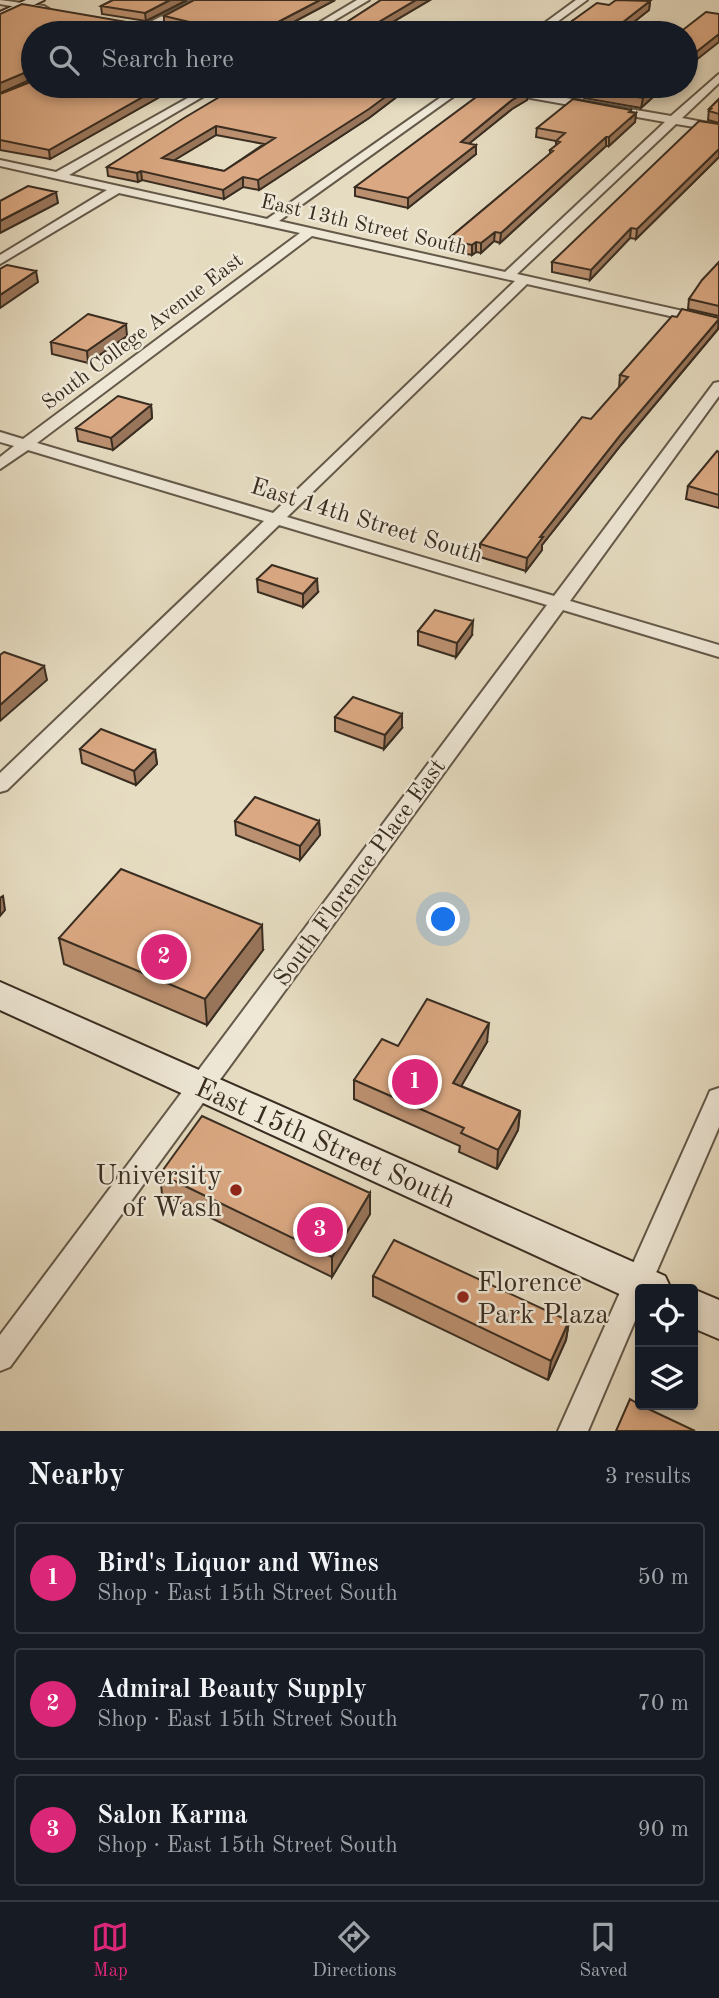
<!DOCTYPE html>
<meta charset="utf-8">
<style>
body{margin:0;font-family:"Old Standard TT",serif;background:#242831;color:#f1f3f6}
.controls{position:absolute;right:21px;bottom:21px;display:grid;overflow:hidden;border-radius:7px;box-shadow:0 4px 10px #0003}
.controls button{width:63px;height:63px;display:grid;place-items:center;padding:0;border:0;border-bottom:2px solid #363941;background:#171b24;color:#f1f3f6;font:35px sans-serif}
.you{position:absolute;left:444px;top:920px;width:24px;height:24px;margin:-18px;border:5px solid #fff;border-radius:50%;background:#1a73e8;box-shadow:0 0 0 10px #1a73e833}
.badge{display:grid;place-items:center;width:46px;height:46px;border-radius:50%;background:#db2777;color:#fff;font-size:23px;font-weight:700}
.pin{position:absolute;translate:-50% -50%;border:4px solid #fff;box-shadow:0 2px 7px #0006}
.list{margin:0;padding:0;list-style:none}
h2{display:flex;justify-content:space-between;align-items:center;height:91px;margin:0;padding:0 28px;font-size:30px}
h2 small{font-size:23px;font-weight:400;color:#9ea1a6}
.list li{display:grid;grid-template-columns:46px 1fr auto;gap:21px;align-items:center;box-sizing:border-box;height:112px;margin:0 14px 14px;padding:0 14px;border:2px solid #363941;border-radius:7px}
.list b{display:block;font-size:26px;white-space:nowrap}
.list p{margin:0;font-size:23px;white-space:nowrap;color:#9ea1a6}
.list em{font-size:23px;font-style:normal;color:#9ea1a6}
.icon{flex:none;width:38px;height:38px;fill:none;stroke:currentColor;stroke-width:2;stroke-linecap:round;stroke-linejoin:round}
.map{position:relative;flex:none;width:719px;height:1431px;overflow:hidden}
.search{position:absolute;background:#171b24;box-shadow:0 4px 10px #0003;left:21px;right:21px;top:21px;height:77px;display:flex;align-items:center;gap:18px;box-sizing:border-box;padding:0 24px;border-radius:38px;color:#9ea1a6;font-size:26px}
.sheet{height:469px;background:#171b24}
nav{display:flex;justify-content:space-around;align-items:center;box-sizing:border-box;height:98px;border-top:2px solid #363941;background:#171b24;font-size:19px;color:#9ea1a6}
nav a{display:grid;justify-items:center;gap:4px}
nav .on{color:#db2777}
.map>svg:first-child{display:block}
</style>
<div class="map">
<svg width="719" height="1431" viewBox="0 0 719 1431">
<rect width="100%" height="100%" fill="#e6dcc1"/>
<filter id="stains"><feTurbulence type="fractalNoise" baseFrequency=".00286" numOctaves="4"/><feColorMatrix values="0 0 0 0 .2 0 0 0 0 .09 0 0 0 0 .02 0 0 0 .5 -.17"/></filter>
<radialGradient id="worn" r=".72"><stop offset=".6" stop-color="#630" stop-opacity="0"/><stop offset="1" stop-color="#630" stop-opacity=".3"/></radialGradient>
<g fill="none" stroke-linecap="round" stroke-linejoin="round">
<g stroke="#645949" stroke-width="4">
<path id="street" d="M0,0l44,6 5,3 -5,3 -44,-8z
M193,0h12l-64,33h-12z
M357,0h12l-56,33h-11z
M576,0h11l-45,33h-11z
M719,74v9l-37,35 37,7v6l-43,-7 -159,150 202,45v8l-192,-43 -240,233 267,79 160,-213 5,-1v14l-149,205 149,44v12l-156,-47 -553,757 -10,4v-36l547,-730 -268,-80 -272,265 -7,2v-19l264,-252 -236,-71 -28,19v-12l14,-11 -14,-4v-10l23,7 277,-206 -181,-40 -119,71v-9l107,-65 -107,-24v-6l56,12 153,-86h12l-152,89 198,44 190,-133h11l-189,135 226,51 160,-150 -185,-33 -5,-3h21l175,30zM312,236l203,45 -242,232 -236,-70z
M719,1088v39l-70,162h-9v20l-52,122h-30l149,-333 3,-7z"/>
</g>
<g stroke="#392d21" stroke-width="4">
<path id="secondary" d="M26,0h18l-44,21v-9z
M0,982l665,294 6,13h-31v14l-3,-1 -637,-292z
M693,1289l26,11v39l-26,-11z"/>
</g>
<use href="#street" fill="#efe8d7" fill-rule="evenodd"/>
<use href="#secondary" fill="#efe8d7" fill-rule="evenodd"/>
</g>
<path fill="#bb9070" stroke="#392d21" stroke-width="2" fill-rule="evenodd" d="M113,0h74l-41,21 -44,-7 -1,-8z
M335,0l-62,33h-240v48l-1,-2 -32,14v-79l173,12 -9,-2v-8z
M381,0h49l-56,33h-25l-2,-3v-8z
M650,1l-1,9 -29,23h-54l5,-4 1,-8 37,-16z
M33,86h146l-129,73 -50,-9v-56z
M245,86h166l-42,32 -110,72 -16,-3 -19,12 -82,-19 -4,2 -30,-6 -1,-9zM216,135l48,9 -40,27 -50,-11z
M511,86h35l-7,5z
M588,86h77l-24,22 -57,-10v-10z
M528,91l-1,9 -15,9 -43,34 7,11 -68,54 -53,-12v-9z
M719,99v24l-11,-3 1,-11z
M631,112l5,1 -1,9 -26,24h-3l-106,97 -6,-2 -13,12 -5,-1 -4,3 -26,-5 1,-10 103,-86v-4l6,-4v-5l-20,-4 1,-9z
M719,124v33l-83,82 -6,-1 -40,42 -38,-8v-10z
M719,262v54l-31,-7 1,-10z
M677,317l42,1 -1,11 -97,116 -79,100v5l-16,21 -46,-14v-13l139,-156 1,-13z
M127,336l-39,27 -36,-9 -1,-12z
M151,405l1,13 -39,32 -35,-9 -2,-13z
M719,452v56l-33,-9 2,-13z
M257,579l61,13 -15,15 -45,-15z
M418,631l54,4 -16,22 -38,-12z
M335,717l67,11 -18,21 -49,-18z
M80,749l75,1 2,14 -21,21 -54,-22z
M235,821h84l1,14 -20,25 -64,-25z
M59,938l204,12 -56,75 -143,-61z
M487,1042l-26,44 59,25 -2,19 -21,39 -38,-17 1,-6 -106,-47v-19l44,-34z
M160,1174l210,19v21l-38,63 -170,-83z
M373,1276l196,45 -3,19 -18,40 -175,-84z"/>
<path fill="#99765b" stroke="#392d21" stroke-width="2" d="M170,0h17l-41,21 -1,-8z
M320,0h15l-62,33h-16z
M416,0h14l-56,33h-14z
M650,1l-1,9 -29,23h-11z
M719,34v8l-33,26v-8z
M31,70l1,9 -32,14v-10z
M162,86h17l-129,73 -1,-9z
M400,86h11l-42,32 -110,72 -1,-10z
M540,86h6l-7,5z
M656,86h9l-24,22 2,-10z
M528,91l-1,9 -15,9 -52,42 1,-9 51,-42z
M631,110v8l5,-5 -1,9 -26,24v-9z
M216,126v9l-53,32 -1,-9z
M606,137v9l-106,97 1,-10z
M476,145v9l-68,54v-10z
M719,149v8l-83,82 1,-10z
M141,171l1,9 -4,2 -1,-9z
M243,177v10l-19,12 -1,-9z
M56,192l2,11 -58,30v-12z
M631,228l-1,10 -40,42 1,-10z
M495,232l-1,9 -13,12v-10z
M476,242v10l-4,3v-10z
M36,271l2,11 -38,26v-13z
M719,319l-1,10 -97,116 -79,100v5l-16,21 1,-13 13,-21 82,-104z
M126,324l1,12 -39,27 -1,-12z
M151,405l1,13 -39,32 -2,-12z
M317,579l1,13 -15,15v-13z
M473,621l-1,14 -16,22 1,-14z
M44,666l3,14 -47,41v-16z
M402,714v14l-18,21 1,-14z
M155,750l2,14 -21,21 -2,-14z
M319,821l1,14 -20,25v-14z
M3,896l2,14 -5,6v-18z
M262,925l1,25 -56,75 -2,-26z
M489,1023l-2,19 -35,60 1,-19z
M520,1111l-2,19 -21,39 1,-19z
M370,1193v21l-38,63v-20z
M569,1321l-3,19 -18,40 3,-19z"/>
<path fill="#daa882" stroke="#392d21" stroke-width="2" fill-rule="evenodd" d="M113,0h57l-25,13 -44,-7z
M194,0h126l-63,33h-224v40l-2,-3 -31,13v-69l22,-10 122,21 44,2 3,-2 -2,-3 -25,-6z
M381,0h35l-56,33h-6l-7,-11z
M616,0l34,1 -41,32h-43l14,-10 -8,-2 25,-18 12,2z
M706,12l13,2v20l-33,26v-27h-7z
M33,81v5h129l-113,64 -49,-10v-46z
M245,86h155l-31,23 -111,71 -15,-3 -20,13 -82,-19 -4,2 -30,-6 77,-49 37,-22 5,1zM216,126l59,12 -51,33 -62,-13z
M499,86l29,5 -16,9 -51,42 15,3 -68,53 -53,-11 132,-98z
M588,86h68l-13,12 -59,-10z
M573,99l58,11 -2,2 7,1 -27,24h-3l-105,96 -6,-1 -14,11 -5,-1 -4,3 -25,-5 106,-89 -3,-1 10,-8 -4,-1 9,-8 -28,-5z
M719,99v15l-10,-3 2,-2h-2z
M699,121l20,3v25l-82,80 -6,-1 -40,42 -39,-8z
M28,186l28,6 -56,29v-20z
M719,262v44l-30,-7 13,-19z
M7,265l29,6 -36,24v-26z
M682,309l37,9v1l-97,114 -82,104h3l-16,21 -47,-14 102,-127 9,2 37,-42 -8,-2 52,-59 5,1z
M88,314l38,10 -39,27 -36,-9z
M118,396l33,9 -40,33 -35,-10z
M717,451l2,1v43l-31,-9z
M272,565l45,14 -14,15 -46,-15z
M435,610l38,11 -16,22 -39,-12z
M4,652l40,14 -44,39v-50z
M353,697l49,17 -17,21 -50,-18z
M101,729l54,21 -21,21 -54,-22z
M255,797l64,24 -19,25 -65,-25z
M121,869l141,56 -57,74 -146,-61z
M427,999l62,24 -36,60 67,28 -22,39 -37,-17 3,-5 -110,-48 28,-41 16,7z
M202,1116l168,77 -38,64 -172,-83z
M394,1240l175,81 -18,40 -178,-85z
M630,1399l10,6 55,26h-79z"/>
<g fill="#8f2418" stroke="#efe8d7" stroke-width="2.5">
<circle cx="236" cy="1190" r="7"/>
<circle cx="463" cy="1297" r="7"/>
</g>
<g text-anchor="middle" stroke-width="5" stroke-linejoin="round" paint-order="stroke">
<g font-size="21" fill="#392d21" stroke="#efe8d7">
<text transform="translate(364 224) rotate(13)" y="7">East 13th Street South</text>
<text transform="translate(142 331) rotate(-37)" y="7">South College Avenue East</text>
</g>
<g font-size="24" fill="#392d21" stroke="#efe8d7">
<text transform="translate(367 520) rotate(17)" y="8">East 14th Street South</text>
<text transform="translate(359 872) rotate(-54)" y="8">South Florence Place East</text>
</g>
<g font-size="28" fill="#392d21" stroke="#efe8d7">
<text transform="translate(326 1142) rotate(24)" y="10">East 15th Street South</text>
</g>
<g font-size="28" fill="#392d21" stroke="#efe8d7" text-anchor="end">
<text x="222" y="1184">University<tspan x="222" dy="32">of Wash</tspan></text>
<text x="477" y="1291" text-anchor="start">Florence<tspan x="477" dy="32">Park Plaza</tspan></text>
</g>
</g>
<rect width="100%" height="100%" filter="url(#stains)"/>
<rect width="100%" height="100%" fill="url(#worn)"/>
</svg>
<div class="controls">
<button><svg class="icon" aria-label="locate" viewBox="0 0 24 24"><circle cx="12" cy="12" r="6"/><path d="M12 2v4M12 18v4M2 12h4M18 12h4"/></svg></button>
<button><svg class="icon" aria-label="layers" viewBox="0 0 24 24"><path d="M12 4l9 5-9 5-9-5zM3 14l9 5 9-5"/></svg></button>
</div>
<div class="you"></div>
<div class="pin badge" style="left:415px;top:1082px">1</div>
<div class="pin badge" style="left:164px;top:957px">2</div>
<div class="pin badge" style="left:320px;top:1230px">3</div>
<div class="search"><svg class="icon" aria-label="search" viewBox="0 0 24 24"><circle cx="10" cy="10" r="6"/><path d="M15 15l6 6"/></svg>Search here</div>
</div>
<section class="sheet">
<h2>Nearby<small>3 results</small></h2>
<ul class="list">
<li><span class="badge">1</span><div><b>Bird's Liquor and Wines</b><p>Shop · East 15th Street South</p></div><em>50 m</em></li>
<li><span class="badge">2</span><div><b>Admiral Beauty Supply</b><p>Shop · East 15th Street South</p></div><em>70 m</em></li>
<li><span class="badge">3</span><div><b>Salon Karma</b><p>Shop · East 15th Street South</p></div><em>90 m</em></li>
</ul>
</section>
<nav>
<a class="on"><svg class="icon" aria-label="map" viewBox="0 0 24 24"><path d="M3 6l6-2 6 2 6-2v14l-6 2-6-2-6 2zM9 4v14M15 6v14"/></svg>Map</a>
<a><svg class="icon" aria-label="directions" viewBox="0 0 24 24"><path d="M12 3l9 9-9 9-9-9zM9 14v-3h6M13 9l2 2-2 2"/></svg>Directions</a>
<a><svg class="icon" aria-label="saved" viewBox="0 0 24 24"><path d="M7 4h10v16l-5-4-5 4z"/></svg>Saved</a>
</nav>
